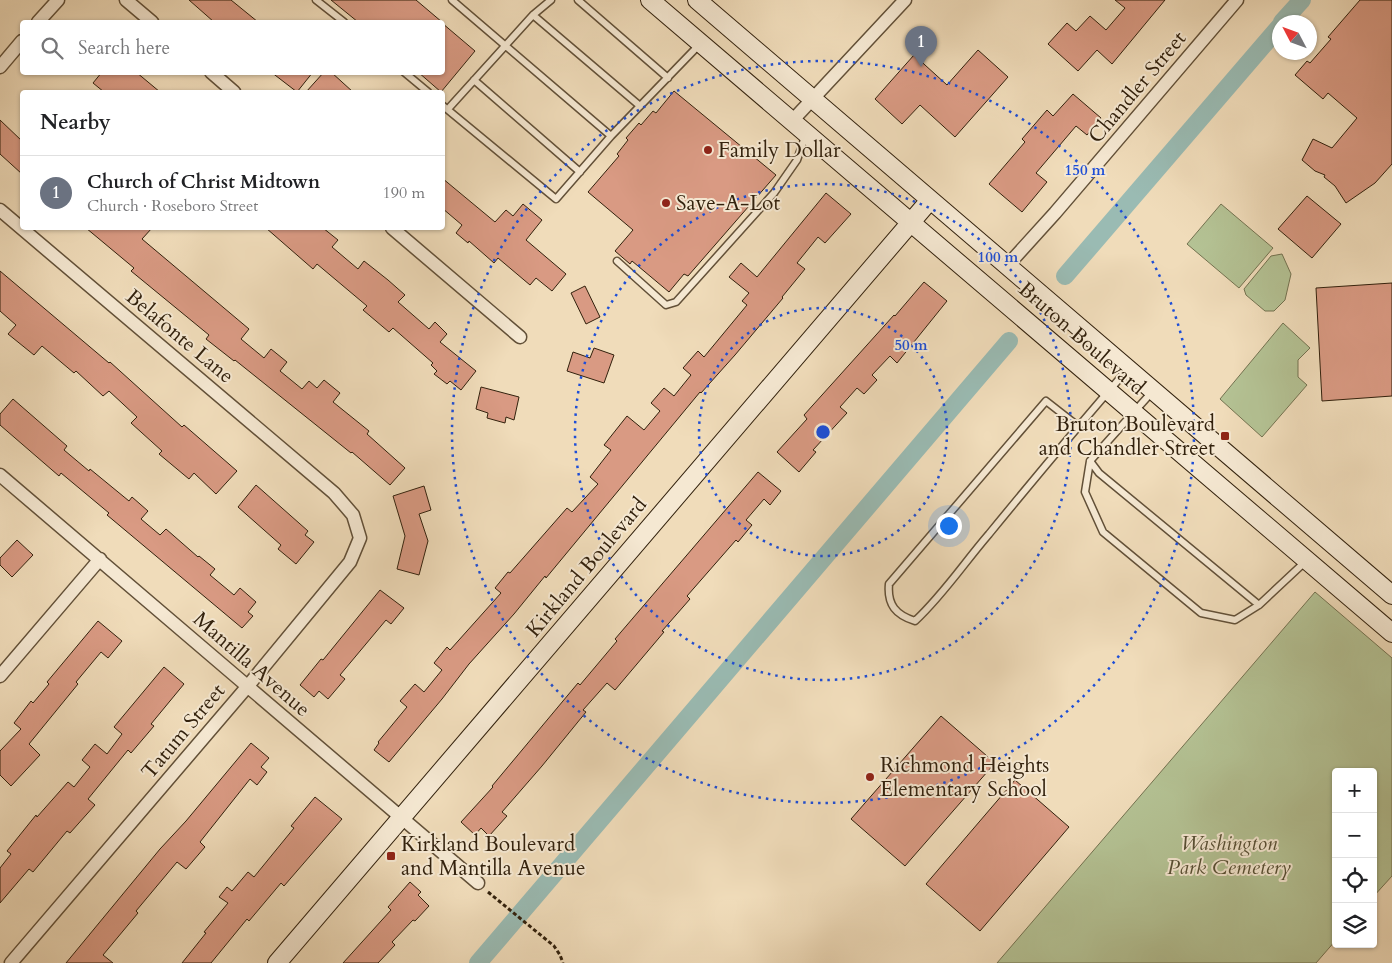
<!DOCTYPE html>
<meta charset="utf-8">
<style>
body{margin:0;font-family:Cardo,serif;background:#f2f2f2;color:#202124}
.controls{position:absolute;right:15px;bottom:15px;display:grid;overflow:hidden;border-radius:5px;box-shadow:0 1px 4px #0004}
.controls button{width:45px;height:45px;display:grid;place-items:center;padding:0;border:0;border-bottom:1px solid #e0e0e0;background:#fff;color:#202124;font:25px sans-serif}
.compass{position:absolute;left:1272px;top:15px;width:45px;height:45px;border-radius:50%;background:#fff;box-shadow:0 1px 4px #0004;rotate:311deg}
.you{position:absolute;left:948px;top:525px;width:18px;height:18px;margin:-12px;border:4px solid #fff;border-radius:50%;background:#1a73e8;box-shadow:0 0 0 8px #1a73e833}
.badge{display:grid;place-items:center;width:32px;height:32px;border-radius:50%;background:#0f766e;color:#fff;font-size:16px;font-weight:700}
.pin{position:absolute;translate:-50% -41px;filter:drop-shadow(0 1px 2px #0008)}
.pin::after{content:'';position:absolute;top:26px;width:18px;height:15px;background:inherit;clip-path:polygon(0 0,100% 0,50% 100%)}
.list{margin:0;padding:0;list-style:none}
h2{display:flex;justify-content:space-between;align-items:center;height:65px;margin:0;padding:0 20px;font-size:21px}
h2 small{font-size:16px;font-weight:400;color:#757577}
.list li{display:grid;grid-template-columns:32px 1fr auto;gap:15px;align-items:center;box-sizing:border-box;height:75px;padding:0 20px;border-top:1px solid #e0e0e0}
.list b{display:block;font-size:19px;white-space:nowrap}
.list p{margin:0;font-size:16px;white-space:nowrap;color:#757577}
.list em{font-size:16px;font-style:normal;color:#757577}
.icon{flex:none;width:28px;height:28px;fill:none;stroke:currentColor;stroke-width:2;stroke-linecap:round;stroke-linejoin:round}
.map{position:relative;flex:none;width:1392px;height:963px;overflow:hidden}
.search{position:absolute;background:#fff;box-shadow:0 1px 4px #0004;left:20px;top:20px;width:425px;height:55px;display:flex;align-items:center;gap:12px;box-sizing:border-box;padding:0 18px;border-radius:5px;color:#757577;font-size:19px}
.panel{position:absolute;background:#fff;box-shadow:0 1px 4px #0004;left:20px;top:90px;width:425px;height:140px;border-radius:5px}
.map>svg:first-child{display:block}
</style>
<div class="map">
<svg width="1392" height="963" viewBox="0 0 1392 963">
<rect width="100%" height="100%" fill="#f0dcba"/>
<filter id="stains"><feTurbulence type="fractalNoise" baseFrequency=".004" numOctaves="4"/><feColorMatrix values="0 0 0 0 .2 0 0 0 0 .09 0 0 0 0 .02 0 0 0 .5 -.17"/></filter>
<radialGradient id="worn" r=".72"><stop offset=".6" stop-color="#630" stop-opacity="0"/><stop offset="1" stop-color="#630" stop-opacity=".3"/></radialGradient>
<path fill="#b4c294" stroke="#737250" d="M1221,204l52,44 -34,40 -52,-44z
M1282,254l9,20 -6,26 -11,11h-9l-19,-16 -2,-6 27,-33z
M1283,323l27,25 -12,12v17l9,8 -45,52 -42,-38z
M1315,592l77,66v218l-19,21v-125h-37v168l-20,23h-319z"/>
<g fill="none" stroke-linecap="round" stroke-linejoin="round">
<path stroke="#9abbb3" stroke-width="18" d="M1282,22l20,-22
M1065,276l215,-250
M478,963l531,-622"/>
</g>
<path fill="#d99a83" stroke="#32210d" d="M189,0h42l27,22h-44z
M331,0h85l26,22h-84z
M1115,0h50l-53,64 -15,-14 -19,21 -30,-27 19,-21 9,8 14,-15 16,14 19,-22z
M1360,0h32v164l-17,19 -29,20 -11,-17 -11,-9 1,-2 -10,-4 -13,-11 11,-21 19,9 25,-30 -29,-25 -5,6 -28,-24 12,-14 3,2 21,-24 -3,-2z
M442,23l33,28 -34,41 -23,-20h24z
M978,50l30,27 -53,60 -35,-32 -18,19 -27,-25 39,-44 33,30z
M102,72h34l24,20h-56l-11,-9z
M271,72h42l-16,20z
M324,72h7l22,20h-47z
M674,91l102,84 -88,101 -4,-2 -15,18 -37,-31 -2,3 -15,-13 18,-21 -45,-38 31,-36 -2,-2 11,-14 -2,-2 13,-15 2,2 12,-14 3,2z
M1073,94l28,24 -14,17 -11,-9 -40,47 11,9 -25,30 -33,-28 36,-42 -3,-3 25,-29 6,6z
M0,120l22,21v33l-22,-20z
M442,178l53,44 11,-12 7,6 10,-12 19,16 -16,20 40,34 -14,17 -16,-13 -6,7 -32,-27 -4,5 -25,-22 -1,2 -12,-10 6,-8 -20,-17z
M826,193l25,21 -26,29 -7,-6 -21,26 8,6 -23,28 1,1 -48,57 -34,38 -1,-1 -154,186 -1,-2 -31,38 -45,50 -27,35 -53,63 -15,-12 5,-7 -1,-1 29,-35 -7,-6 15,-17 9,8 18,-22 -8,-7 13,-16 3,3 51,-57 -6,-5 13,-16 2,1 57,-65 5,4 26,-28 -8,-7 21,-27 -7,-5 23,-29 17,14 16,-19 -9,-8 13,-15 10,8 17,-21 -8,-7 15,-17 6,6 43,-52 -5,-4 7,-8 -20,-16 12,-14 16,14z
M1307,196l34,28 -29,34 -34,-29z
M86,228h66l-10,11 107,90 -8,10 23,19 7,-9 16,13 -7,9 22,18 7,-8 8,7 7,-8 16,13 -7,9 36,29 -2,3 38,34 -15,17 -38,-33 -1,1 -116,-93 -1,1 -28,-22 3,-4 -78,-64 3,-3z
M266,228h57l15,12 -6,7 26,22 6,-8 24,19 17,15 -7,7 31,27 6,-7 12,12 -7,8 36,29 -15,19 -11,-9 -3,3 -13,-10 3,-3 -6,-6 2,-2 -40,-35 -4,4 -26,-22 4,-4 -50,-42 -4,5z
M0,271l109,92 1,-1 72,65 2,-2 53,46 -21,23 -22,-21 -5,6 -30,-25 3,-3 -31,-28 6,-6 -28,-26 -6,5 -27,-25 -2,2 -32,-27 -8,9 -26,-21 8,-9 -16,-14z
M924,282l23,19 -50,62 -7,-7 -18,19 5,5 -13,14 -7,-6 -17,19 7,6 -34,37 3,2 -17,20 -22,-20 30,-33 -3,-4 90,-100 1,1z
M1392,283v113l-70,5 -6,-113z
M585,286l15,31 -14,7 -15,-31z
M594,348l20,7 -10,28 -37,-12 6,-19 17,6z
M481,387l38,10 -5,23 -8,-3 -1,6 -18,-5 1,-5 -12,-4z
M13,399l54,47 -3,4 25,21 1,-2 39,32 3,-4 16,14 -7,8 19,16 6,-6 32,28 1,-1 16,13 -5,6 24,20 6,-7 16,14 -8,10 5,4 -11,12 -135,-113 2,-2 -48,-40 -2,3 -59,-51v-11z
M758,472l23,19 -11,14 -6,-6 -18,21 6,5 -14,17 -2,-2 -49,56 3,3 -28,32 2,1 -49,58 -8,-7 -24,27 3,2 -44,54 -40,46 5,4 -18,20 -8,-8 -6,7 -14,-13 32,-35 -1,-1 86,-103 2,2 37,-44 -2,-2z
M256,485l52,46 -3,4 9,7 -18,22 -18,-15 3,-4 -43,-38z
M424,486l7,24 -12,4 9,27 -9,34 -22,-6 8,-33 -12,-40z
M17,540l16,15 -21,22 -12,-12v-7z
M380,590l24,18 -13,16 -5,-4 -46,55 5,4 -17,20 -9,-8 -5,6 -14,-12 21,-26 2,1z
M98,621l24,20 -14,17 -7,-6 -25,30 2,2 -49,60 11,11 -29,31 -11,-11v-24l21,-22 -7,-6 17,-22 2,2 16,-19 -2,-2z
M164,667l20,17 -33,40 3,2 -23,27 -3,-3 -40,49 7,6 -25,28 -3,-2 -34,41 -4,-3 -29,34v-35l11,-14 -4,-3 29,-36 1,2 31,-35 6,5 16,-20 -8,-7 13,-16 12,10 15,-20 -8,-7z
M941,716l54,47 -90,103 -54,-47z
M251,743l18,15 -8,9 6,5 -10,13 -7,-6 -50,63 5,5 -19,22 -9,-7 -41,49 2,2 -35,42 10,8h-47l94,-114 26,-28z
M1015,780l54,47 -89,104 -54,-47z
M315,797l27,22 -58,67 -3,-3 -32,38 -2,-2 -36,44h-29l24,-30 -2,-1 24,-29 -9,-6 8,-10 5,4 16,-19 6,5 40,-49 -3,-2z
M410,882l11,10 -3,3 11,11 -14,15 -2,-1 -21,22 3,3 -17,18h-35l48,-53 -3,-3z"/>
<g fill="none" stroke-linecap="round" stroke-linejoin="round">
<g stroke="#625038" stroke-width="9">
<path id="lane" d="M316,0l28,22
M452,0l159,136 88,-91
M578,0l90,78
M533,15l107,91
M404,72l24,20
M474,80l106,92
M442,105l114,94 55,-63
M448,109l85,-94 18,-15
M617,261l49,44 10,-3 98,-109 23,-33 9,-26
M1152,392l-62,69 -5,31 18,40 98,81 34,7 24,-15 47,-44
M1078,426l-32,-25 -157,183c-2,21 7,31 26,37 28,-26 49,-58 74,-87 45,-55 91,-110 138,-164
M1090,461l9,12 160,132"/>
</g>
<g stroke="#625038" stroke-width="15">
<path id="street" d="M126,0l26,22
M38,22l20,-22
M0,67l22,-26
M211,72l23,20
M792,121l113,-121
M0,210l334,283 19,22 7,23 -10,24 -103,125 -236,276
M392,228l128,109
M1007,266l48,-53 182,-213
M0,475l478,408
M0,676l100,-117"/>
</g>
<g stroke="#32210d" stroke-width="20">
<path id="secondary" d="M650,0l742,633
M697,0l695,595
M277,963l653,-763"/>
</g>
<path stroke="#32210d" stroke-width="3" stroke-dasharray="4 2.5" stroke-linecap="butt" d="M488,892l66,54 6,9 3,8"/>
<use href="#lane" stroke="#f5e8d2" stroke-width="6"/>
<use href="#street" stroke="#f5e8d2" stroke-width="12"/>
<use href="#secondary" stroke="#f5e8d2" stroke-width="18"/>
</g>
<g fill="none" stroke="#1d4ed8" stroke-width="2.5" stroke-dasharray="2.5 5">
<circle cx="823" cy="432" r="124"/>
<circle cx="823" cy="432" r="248"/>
<circle cx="823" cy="432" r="371"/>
</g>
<g fill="#8f2418" stroke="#f5e8d2" stroke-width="2">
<circle cx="708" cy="150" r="5"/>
<circle cx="666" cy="203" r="5"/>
<rect x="1220" y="431" width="10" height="10" rx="2.5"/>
<circle cx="870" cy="777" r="5"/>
<rect x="386" y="851" width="10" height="10" rx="2.5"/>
</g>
<g text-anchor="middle" stroke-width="4" stroke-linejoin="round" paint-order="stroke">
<g font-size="21" fill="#32210d" stroke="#f5e8d2">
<text transform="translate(1137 87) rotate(-50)" y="7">Chandler Street</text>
<text transform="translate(180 336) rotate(40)" y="7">Belafonte Lane</text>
<text transform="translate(1082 338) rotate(41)" y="7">Bruton Boulevard</text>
<text transform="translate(586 567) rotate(-50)" y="7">Kirkland Boulevard</text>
<text transform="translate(252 664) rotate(41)" y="7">Mantilla Avenue</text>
<text transform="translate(183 731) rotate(-50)" y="7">Tatum Street</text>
</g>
<g font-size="21" fill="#32210d" stroke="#f5e8d2" text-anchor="start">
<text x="718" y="157">Family Dollar</text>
<text x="676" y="210">Save-A-Lot</text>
<text x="1215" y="431" text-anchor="end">Bruton Boulevard<tspan x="1215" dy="24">and Chandler Street</tspan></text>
<text x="880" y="772">Richmond Heights<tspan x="880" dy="24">Elementary School</tspan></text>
<text x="401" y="851">Kirkland Boulevard<tspan x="401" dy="24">and Mantilla Avenue</tspan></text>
</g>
<g font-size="21" font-style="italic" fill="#595136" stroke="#f5e8d2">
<text x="1229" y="850">Washington<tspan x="1229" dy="24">Park Cemetery</tspan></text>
</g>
</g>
<circle cx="823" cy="432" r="8" fill="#1d4ed8" stroke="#f5e8d2" stroke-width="2.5"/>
<g font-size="15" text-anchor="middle" font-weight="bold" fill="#1d4ed8" stroke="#f5e8d2" stroke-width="4" stroke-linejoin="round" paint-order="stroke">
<text x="1085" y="175">150 m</text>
<text x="998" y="262">100 m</text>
<text x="911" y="350">50 m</text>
</g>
<rect width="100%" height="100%" filter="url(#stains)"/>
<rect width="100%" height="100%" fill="url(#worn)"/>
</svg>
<div class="controls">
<button>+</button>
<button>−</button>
<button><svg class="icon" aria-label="locate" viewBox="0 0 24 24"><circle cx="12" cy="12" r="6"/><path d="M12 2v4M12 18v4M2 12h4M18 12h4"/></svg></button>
<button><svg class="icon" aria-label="layers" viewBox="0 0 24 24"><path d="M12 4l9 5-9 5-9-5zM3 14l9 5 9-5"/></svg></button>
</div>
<svg class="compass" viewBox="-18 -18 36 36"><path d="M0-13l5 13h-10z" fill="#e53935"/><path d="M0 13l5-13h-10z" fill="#757577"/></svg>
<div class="you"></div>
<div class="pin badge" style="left:921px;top:67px;background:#6b7280">1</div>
<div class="search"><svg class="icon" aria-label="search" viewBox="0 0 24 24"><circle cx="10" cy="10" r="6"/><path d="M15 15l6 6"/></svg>Search here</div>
<section class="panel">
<h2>Nearby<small></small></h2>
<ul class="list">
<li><span class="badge" style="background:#6b7280">1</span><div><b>Church of Christ Midtown</b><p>Church · Roseboro Street</p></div><em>190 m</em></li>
</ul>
</section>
</div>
